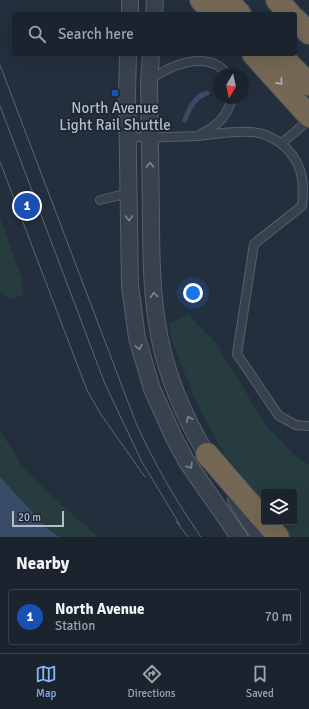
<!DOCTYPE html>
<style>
body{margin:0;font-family:Signika,sans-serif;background:#282f3a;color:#f1f3f6}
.controls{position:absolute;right:12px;bottom:12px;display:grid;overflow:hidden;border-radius:4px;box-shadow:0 4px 16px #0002}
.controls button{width:36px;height:36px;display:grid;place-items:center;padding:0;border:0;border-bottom:1px solid #39404a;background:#1b232e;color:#f1f3f6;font:20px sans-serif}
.compass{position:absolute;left:213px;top:68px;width:36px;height:36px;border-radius:50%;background:#1b232e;box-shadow:0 4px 16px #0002;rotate:189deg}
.scale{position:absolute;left:12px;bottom:10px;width:52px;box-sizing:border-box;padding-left:4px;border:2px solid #b4bcc9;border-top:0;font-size:11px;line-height:14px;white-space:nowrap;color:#b4bcc9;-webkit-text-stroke:3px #1d2633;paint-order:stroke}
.you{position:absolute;left:193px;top:293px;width:14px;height:14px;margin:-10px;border:3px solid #fff;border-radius:50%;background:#1a73e8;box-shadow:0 0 0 6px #1a73e833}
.badge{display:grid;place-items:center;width:26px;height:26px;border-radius:50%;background:#8ab4f8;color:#fff;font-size:13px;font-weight:700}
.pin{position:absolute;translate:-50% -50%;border:2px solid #fff;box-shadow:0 1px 4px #0006}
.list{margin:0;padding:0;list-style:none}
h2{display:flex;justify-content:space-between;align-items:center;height:52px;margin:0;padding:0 16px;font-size:17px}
h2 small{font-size:13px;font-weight:400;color:#a0a4aa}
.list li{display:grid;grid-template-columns:26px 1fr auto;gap:12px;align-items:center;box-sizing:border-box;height:56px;margin:0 8px 8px;padding:0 8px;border:1px solid #39404a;border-radius:4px}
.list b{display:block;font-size:15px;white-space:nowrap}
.list p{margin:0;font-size:13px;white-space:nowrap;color:#a0a4aa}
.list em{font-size:13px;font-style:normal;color:#a0a4aa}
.icon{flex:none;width:22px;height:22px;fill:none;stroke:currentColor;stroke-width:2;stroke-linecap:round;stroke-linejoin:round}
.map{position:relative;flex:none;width:309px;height:537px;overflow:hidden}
.search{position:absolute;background:#1b232e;box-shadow:0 4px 16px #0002;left:12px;right:12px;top:12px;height:44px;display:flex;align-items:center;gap:10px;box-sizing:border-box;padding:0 14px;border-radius:4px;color:#a0a4aa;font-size:15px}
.sheet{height:116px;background:#1b232e}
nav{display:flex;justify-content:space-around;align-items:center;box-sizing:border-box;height:56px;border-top:1px solid #39404a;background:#1b232e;font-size:11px;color:#a0a4aa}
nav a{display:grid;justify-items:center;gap:2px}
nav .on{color:#8ab4f8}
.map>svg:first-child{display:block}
</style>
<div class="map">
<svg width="309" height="537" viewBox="0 0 309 537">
<rect width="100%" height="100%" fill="#242f3e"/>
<path fill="#263c3f" d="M0,217l22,62 1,15 -8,5 -10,-3 -5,-6z
M188,315l28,28 49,81 28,30 16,11v72h-19l-12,-15h16v-30h-30v12l-41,-52 -27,-50 -24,-61 -3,-18z
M0,431l24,37 23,23 51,46h-98z"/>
<path fill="#394c67" d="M0,477l48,52 11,8h-59z"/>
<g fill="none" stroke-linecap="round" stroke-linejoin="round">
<path stroke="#394c67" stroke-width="5" d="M185,120c4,-11 9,-23 22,-27"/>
<g stroke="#565f6c" stroke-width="10">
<path id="lane" d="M149,81c20,-16 59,-32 78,-7
M201,134c17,-9 26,-17 31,-36
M128,137c23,1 47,0 70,-1 17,-2 35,-5 52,-4 21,0 43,17 50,38 4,11 3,24 2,36l-48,38 -17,110 42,62 17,9 13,1
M282,143l27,-23
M100,200l29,-7"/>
</g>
<g stroke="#565f6c" stroke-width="18">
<path id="street" d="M130,14v-14
M154,14l1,-14
M128,54l-1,40 3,192 7,52 15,51 22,49 13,24 52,75
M151,54l-2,27c1,45 1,91 2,136 0,45 1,92 12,136 10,38 28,77 49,110
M236,500l24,37"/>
</g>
<g stroke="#434c59" stroke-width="24">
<path id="highway" d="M201,0l13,14
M227,0l13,14
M277,0l13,14
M295,19l14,14
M253,54l56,62
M279,54l30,30
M207,454l57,66
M266,522l12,15"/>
</g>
<use href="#lane" stroke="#38414e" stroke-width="8"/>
<use href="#street" stroke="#38414e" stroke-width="16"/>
<use href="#highway" stroke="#746855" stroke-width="22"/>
<path stroke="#5a6575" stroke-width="1" d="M0,65l136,358c18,40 40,78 65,114
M0,106l105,278 37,78 38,63
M0,162l87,228 13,23 45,64
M176,521l12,16"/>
</g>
<defs><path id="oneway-chevron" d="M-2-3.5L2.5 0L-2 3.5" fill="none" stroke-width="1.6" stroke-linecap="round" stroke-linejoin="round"/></defs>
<use stroke="#aeb4bd" href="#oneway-chevron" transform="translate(280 82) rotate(48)"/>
<g stroke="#7c8592">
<use href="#oneway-chevron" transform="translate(150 165) rotate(-91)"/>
<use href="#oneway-chevron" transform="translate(129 218) rotate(89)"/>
<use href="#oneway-chevron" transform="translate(154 295) rotate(-96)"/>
<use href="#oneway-chevron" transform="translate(139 347) rotate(76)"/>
<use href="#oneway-chevron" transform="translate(189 419) rotate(-116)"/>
<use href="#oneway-chevron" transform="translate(190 466) rotate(56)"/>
</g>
<rect fill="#1a4fb4" stroke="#1d2633" stroke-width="1.5" x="111" y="89" width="8" height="8" rx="2"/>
<g text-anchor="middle" stroke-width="3.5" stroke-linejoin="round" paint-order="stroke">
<g font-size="15" fill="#b4bcc9" stroke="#1d2633">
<text x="115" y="113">North Avenue<tspan x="115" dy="17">Light Rail Shuttle</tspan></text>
</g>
</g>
</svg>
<div class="controls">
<button><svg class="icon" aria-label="layers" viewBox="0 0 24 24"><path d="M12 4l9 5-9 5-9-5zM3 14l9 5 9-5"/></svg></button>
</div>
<svg class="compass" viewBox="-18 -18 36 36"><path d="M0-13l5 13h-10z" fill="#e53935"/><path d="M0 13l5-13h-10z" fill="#a0a4aa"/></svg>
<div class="scale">20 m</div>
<div class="you"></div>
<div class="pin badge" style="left:27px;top:206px;background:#1a4fb4">1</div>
<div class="search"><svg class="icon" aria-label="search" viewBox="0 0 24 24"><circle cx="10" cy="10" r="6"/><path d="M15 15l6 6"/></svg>Search here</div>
</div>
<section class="sheet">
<h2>Nearby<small></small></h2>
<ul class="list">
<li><span class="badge" style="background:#1a4fb4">1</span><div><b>North Avenue</b><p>Station</p></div><em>70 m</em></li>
</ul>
</section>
<nav>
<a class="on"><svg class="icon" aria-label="map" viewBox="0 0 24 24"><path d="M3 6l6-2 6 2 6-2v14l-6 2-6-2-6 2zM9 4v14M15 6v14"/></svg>Map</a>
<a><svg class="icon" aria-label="directions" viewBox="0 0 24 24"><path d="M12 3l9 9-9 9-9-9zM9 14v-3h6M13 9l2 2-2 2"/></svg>Directions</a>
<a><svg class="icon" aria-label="saved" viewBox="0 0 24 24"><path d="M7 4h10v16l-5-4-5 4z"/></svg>Saved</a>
</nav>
